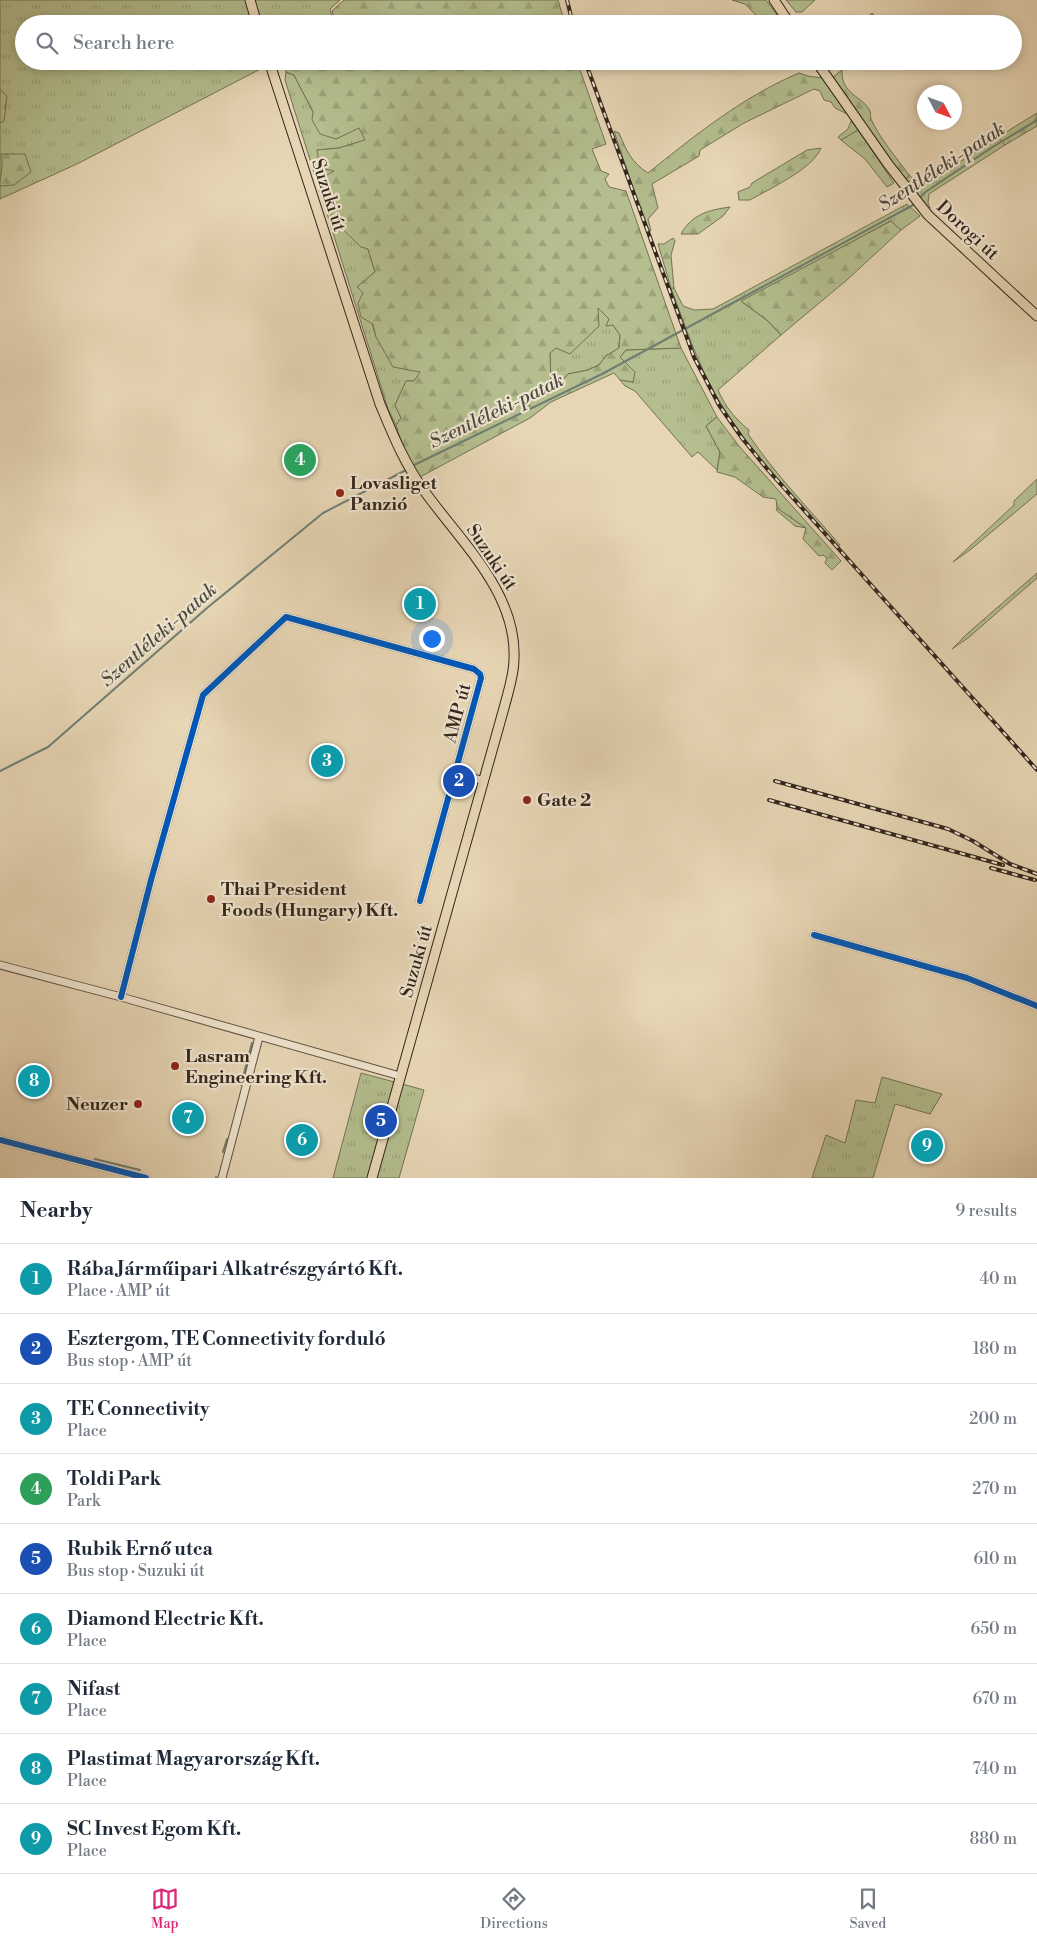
<!DOCTYPE html>
<meta charset="utf-8">
<style>
body{margin:0;font-family:"Libre Bodoni",serif;background:#f6f6f7;color:#1f2937}
.compass{position:absolute;left:917px;top:85px;width:45px;height:45px;border-radius:50%;background:#fff;box-shadow:0 2px 8px #0003;rotate:131deg}
.you{position:absolute;left:431px;top:638px;width:18px;height:18px;margin:-12px;border:4px solid #fff;border-radius:50%;background:#1a73e8;box-shadow:0 0 0 8px #1a73e833}
.badge{display:grid;place-items:center;width:32px;height:32px;border-radius:50%;background:#db2777;color:#fff;font-size:16px;font-weight:700}
.pin{position:absolute;translate:-50% -50%;border:2px solid #fff;box-shadow:0 1px 5px #0006}
.list{margin:0;padding:0;list-style:none}
h2{display:flex;justify-content:space-between;align-items:center;height:65px;margin:0;padding:0 20px;font-size:21px}
h2 small{font-size:16px;font-weight:400;color:#747a83}
.list li{display:grid;grid-template-columns:32px 1fr auto;gap:15px;align-items:center;box-sizing:border-box;height:70px;padding:0 20px;border-top:1px solid #e0e1e3}
.list b{display:block;font-size:19px;white-space:nowrap}
.list p{margin:0;font-size:16px;white-space:nowrap;color:#747a83}
.list em{font-size:16px;font-style:normal;color:#747a83}
.icon{flex:none;width:28px;height:28px;fill:none;stroke:currentColor;stroke-width:2;stroke-linecap:round;stroke-linejoin:round}
.map{position:relative;flex:none;width:1037px;height:1178px;overflow:hidden}
.search{position:absolute;background:#fff;box-shadow:0 2px 8px #0003;left:15px;right:15px;top:15px;height:55px;display:flex;align-items:center;gap:12px;box-sizing:border-box;padding:0 18px;border-radius:28px;color:#747a83;font-size:19px}
.sheet{height:695px;background:#fff}
nav{display:flex;justify-content:space-around;align-items:center;box-sizing:border-box;height:70px;border-top:1px solid #e0e1e3;background:#fff;font-size:14px;color:#747a83}
nav a{display:grid;justify-items:center;gap:2px}
nav .on{color:#db2777}
.map>svg:first-child{display:block}
</style>
<div class="map">
<svg width="1037" height="1178" viewBox="0 0 1037 1178">
<defs>
<pattern id="grass-tufts" width="24" height="20" patternUnits="userSpaceOnUse" patternTransform="scale(1.25)"><rect width="24" height="20" fill="#b4be8e"/><path d="M3 7l-1-3M5 7V3M7 7l1-3M15 17l-1-3M17 17v-4M19 17l1-3" fill="none" stroke="#9ba37a"/></pattern>
<pattern id="forest-firs" width="22" height="20" patternUnits="userSpaceOnUse" patternTransform="scale(1.25)"><rect width="22" height="20" fill="#b4be8e"/><path d="M5 1l3.5 6h-7zM16 11l3.5 6h-7z" fill="#9ba37a"/></pattern>
</defs>
<rect width="100%" height="100%" fill="#e7d6b5"/>
<filter id="stains"><feTurbulence type="fractalNoise" baseFrequency=".004" numOctaves="4"/><feColorMatrix values="0 0 0 0 .2 0 0 0 0 .09 0 0 0 0 .02 0 0 0 .5 -.17"/></filter>
<radialGradient id="worn" r=".72"><stop offset=".6" stop-color="#630" stop-opacity="0"/><stop offset="1" stop-color="#630" stop-opacity=".3"/></radialGradient>
<path fill="url(#grass-tufts)" stroke="#747256" d="M0,0h340l-10,9 4,15h-310v37h252l-197,102 -79,36z
M786,0h29l-13,12h-6z
M286,72l8,3 19,37 23,27 23,-12 7,13 -27,8 -22,2 18,21 33,78 7,23 -18,15 6,6 13,44 45,35 -7,9h-8l-11,24 6,13 -5,7 -8,-16 -13,-42 -90,-287z
M858,130l36,53 -7,4 -22,-28 -24,-19z
M998,137l7,8 -76,49 -1,9 2,5h-3l-22,-27 4,-6 11,10 13,-6z
M907,204l13,12 -19,14 -11,-9 -148,81 26,19 13,14 -63,55c7,16 17,29 31,40l-1,4c27,40 61,75 92,111l-3,1c-41,-47 -88,-94 -120,-149 -20,-34 -32,-72 -46,-109h3l9,18 11,4 19,-1z
M598,308l11,11 11,16 -1,13 -13,8 -7,9 -11,5 -20,4 -8,9 -9,1 -1,-31z
M681,348l36,69 -11,9 14,26 -3,18 -19,-18 -6,5 -57,-66 -10,-5 -5,-6 13,2 -13,-25 6,-7z
M1037,479v15l-67,56 -17,12 61,-57v-4z
M777,508l29,20 -11,-2 -19,-16z
M1037,573v5l-69,60 -16,11 16,-16z
M361,1073l63,17 -25,88h-66z
M882,1077l60,17 -12,20 -35,-10 -22,74h-61l14,-43 19,8 11,-43 19,3z"/>
<path fill="url(#forest-firs)" stroke="#747256" fill-rule="evenodd" d="M344,0h214l7,24h-229l-4,-13z
M732,0h34l18,24h-19l-20,-20z
M872,13l6,6v5h-19z
M284,61h293l29,83 -14,5 9,22 8,3 -4,5 4,8 17,4 55,157 -55,2 -6,7 15,15 -2,10 -13,-2 -6,-7 -63,29 -21,16 -110,59c-11,-17 -19,-33 -24,-52l5,-7 -6,-13 11,-24h8l6,-9 -27,-5 -17,-30 -3,-13 -12,-7 -3,-14 5,-10 -6,-6 18,-15 -7,-23 -7,-2 -28,-27 -10,-27 -1,-15 12,-7 -14,-3 -3,-18 22,-2 26,-8 -6,-12 -23,11 -16,-5 -8,-14 1,-8 -19,-37 -8,-3zM598,308l11,11 -3,7 7,-1 7,10 -1,13 -13,8 -7,9 -11,5 -20,4 -8,9 -9,1 -1,-31 6,-5 14,6 29,-28z
M842,70c-1,25 21,26 28,41 1,2 0,5 1,8 9,20 25,38 38,56l-4,6 -72,-104z
M799,73l9,3 14,2 27,37 -14,-7 -4,-6 -7,-2 -4,-9 -6,-2 -70,34 -44,27 -1,6 -47,28 6,24 -10,11 3,12 -4,-1 -33,-99 5,2c7,17 13,30 29,40 46,-37 96,-77 151,-100z
M0,89l7,7 -3,25 -4,2z
M1037,113v13l-32,19 -7,-8z
M851,121l7,9 -17,10 -3,-3 10,-8z
M821,148c-8,21 -52,41 -71,52h-11l-1,-8 12,-5 2,-4 55,-33z
M1,154h24l6,18 -17,13 -14,1c0,-12 4,-20 1,-32z
M730,207l-7,9 -25,18h-17c11,-20 28,-24 49,-27z
M891,221l10,9 -53,49 -67,56 -13,-14 -27,-20z
M673,238l2,3 -4,14 3,33h-3l-13,-44h6z
M717,417l22,29 102,115 -9,9 -7,-7 2,-5 -4,-3 -4,1 -16,-17 3,-11 -29,-20 -1,-9 -13,-2 -28,-20 -18,-5 3,-20 -14,-26z"/>
<g fill="none" stroke-linecap="round" stroke-linejoin="round">
<path stroke="#6f7e72" stroke-width="2" d="M920,198l4,-5 67,-45 46,-28
M412,466l190,-92 313,-170
M0,771l48,-24 159,-139 116,-95 85,-44
M241,1085l11,-42
M223,1152l4,-13
M95,1159l45,11
M216,1178v-1"/>
<g stroke="#605243" stroke-width="9">
<path id="minor" d="M456,772l27,9
M814,935l153,43 70,28
M0,965l121,32 279,79
M121,997l30,-117 52,-185 83,-78 188,52 6,5 1,4 -61,223
M0,1140l146,38
M222,1178l37,-141"/>
</g>
<g stroke="#33261d" stroke-width="11">
<path id="major" d="M250,0l7,24
M774,0l16,24
M269,61l111,343c13,31 25,61 45,88 36,50 92,101 89,167 0,17 -6,33 -10,49l-132,470
M816,61l72,103 40,51 109,101"/>
</g>
<use href="#minor" stroke="#efe4cf" stroke-width="7"/>
<use href="#major" stroke="#e7d6b5" stroke-width="9"/>
<g stroke="#33261d" stroke-width="4">
<path id="rail" d="M567,0l6,24
M585,61l109,296 25,48 23,33 26,32 269,300
M775,781l173,48 25,12 37,23 27,10
M769,800l234,65
M991,868l44,12"/>
</g>
<use href="#rail" stroke="#efe4cf" stroke-width="2" stroke-dasharray="5.5" stroke-linecap="butt"/>
<g stroke="#efe4cf" stroke-width="9">
<path id="cycleway" d="M814,935l153,43 70,28
M121,997l30,-117 52,-185 83,-78 188,52 6,5 1,4 -61,223
M0,1140l146,38"/>
</g>
<use href="#cycleway" stroke="#0057b8" stroke-width="6"/>
</g>
<g fill="#8f2418" stroke="#efe4cf" stroke-width="2">
<circle cx="340" cy="493" r="5"/>
<circle cx="527" cy="800" r="5"/>
<circle cx="211" cy="899" r="5"/>
<circle cx="175" cy="1066" r="5"/>
<circle cx="138" cy="1104" r="5"/>
</g>
<g text-anchor="middle" stroke-width="4.5" stroke-linejoin="round" paint-order="stroke">
<g font-size="18" fill="#33261d" stroke="#efe4cf">
<text transform="translate(329 195) rotate(72)" y="6">Suzuki út</text>
<text transform="translate(968 230) rotate(43)" y="6">Dorogi út</text>
<text transform="translate(492 557) rotate(56)" y="6">Suzuki út</text>
<text transform="translate(457 713) rotate(-75)" y="6">AMP út</text>
<text transform="translate(416 961) rotate(-74)" y="6">Suzuki út</text>
</g>
<g font-size="18" font-weight="bold" fill="#33261d" stroke="#efe4cf" text-anchor="start">
<text x="350" y="489">Lovasliget<tspan x="350" dy="21">Panzió</tspan></text>
<text x="537" y="806">Gate 2</text>
<text x="221" y="895">Thai President<tspan x="221" dy="21">Foods (Hungary) Kft.</tspan></text>
<text x="185" y="1062">Lasram<tspan x="185" dy="21">Engineering Kft.</tspan></text>
<text x="128" y="1110" text-anchor="end">Neuzer</text>
</g>
<g font-size="19" font-style="italic" fill="#4c4b40" stroke="#efe4cf">
<text transform="translate(941 166) rotate(-33)" y="7">Szentléleki-patak</text>
<text transform="translate(496 410) rotate(-26)" y="7">Szentléleki-patak</text>
<text transform="translate(158 634) rotate(-41)" y="7">Szentléleki-patak</text>
</g>
</g>
<rect width="100%" height="100%" filter="url(#stains)"/>
<rect width="100%" height="100%" fill="url(#worn)"/>
</svg>
<svg class="compass" viewBox="-18 -18 36 36"><path d="M0-13l5 13h-10z" fill="#e53935"/><path d="M0 13l5-13h-10z" fill="#747a83"/></svg>
<div class="you"></div>
<div class="pin badge" style="left:420px;top:604px;background:#0f9aa8">1</div>
<div class="pin badge" style="left:459px;top:781px;background:#1a4fb4">2</div>
<div class="pin badge" style="left:327px;top:761px;background:#0f9aa8">3</div>
<div class="pin badge" style="left:300px;top:460px;background:#2e9e5b">4</div>
<div class="pin badge" style="left:381px;top:1121px;background:#1a4fb4">5</div>
<div class="pin badge" style="left:302px;top:1140px;background:#0f9aa8">6</div>
<div class="pin badge" style="left:188px;top:1118px;background:#0f9aa8">7</div>
<div class="pin badge" style="left:34px;top:1081px;background:#0f9aa8">8</div>
<div class="pin badge" style="left:927px;top:1146px;background:#0f9aa8">9</div>
<div class="search"><svg class="icon" aria-label="search" viewBox="0 0 24 24"><circle cx="10" cy="10" r="6"/><path d="M15 15l6 6"/></svg>Search here</div>
</div>
<section class="sheet">
<h2>Nearby<small>9 results</small></h2>
<ul class="list">
<li><span class="badge" style="background:#0f9aa8">1</span><div><b>Rába Járműipari Alkatrészgyártó Kft.</b><p>Place · AMP út</p></div><em>40 m</em></li>
<li><span class="badge" style="background:#1a4fb4">2</span><div><b>Esztergom, TE Connectivity forduló</b><p>Bus stop · AMP út</p></div><em>180 m</em></li>
<li><span class="badge" style="background:#0f9aa8">3</span><div><b>TE Connectivity</b><p>Place</p></div><em>200 m</em></li>
<li><span class="badge" style="background:#2e9e5b">4</span><div><b>Toldi Park</b><p>Park</p></div><em>270 m</em></li>
<li><span class="badge" style="background:#1a4fb4">5</span><div><b>Rubik Ernő utca</b><p>Bus stop · Suzuki út</p></div><em>610 m</em></li>
<li><span class="badge" style="background:#0f9aa8">6</span><div><b>Diamond Electric Kft.</b><p>Place</p></div><em>650 m</em></li>
<li><span class="badge" style="background:#0f9aa8">7</span><div><b>Nifast</b><p>Place</p></div><em>670 m</em></li>
<li><span class="badge" style="background:#0f9aa8">8</span><div><b>Plastimat Magyarország Kft.</b><p>Place</p></div><em>740 m</em></li>
<li><span class="badge" style="background:#0f9aa8">9</span><div><b>SC Invest Egom Kft.</b><p>Place</p></div><em>880 m</em></li>
</ul>
</section>
<nav>
<a class="on"><svg class="icon" aria-label="map" viewBox="0 0 24 24"><path d="M3 6l6-2 6 2 6-2v14l-6 2-6-2-6 2zM9 4v14M15 6v14"/></svg>Map</a>
<a><svg class="icon" aria-label="directions" viewBox="0 0 24 24"><path d="M12 3l9 9-9 9-9-9zM9 14v-3h6M13 9l2 2-2 2"/></svg>Directions</a>
<a><svg class="icon" aria-label="saved" viewBox="0 0 24 24"><path d="M7 4h10v16l-5-4-5 4z"/></svg>Saved</a>
</nav>
